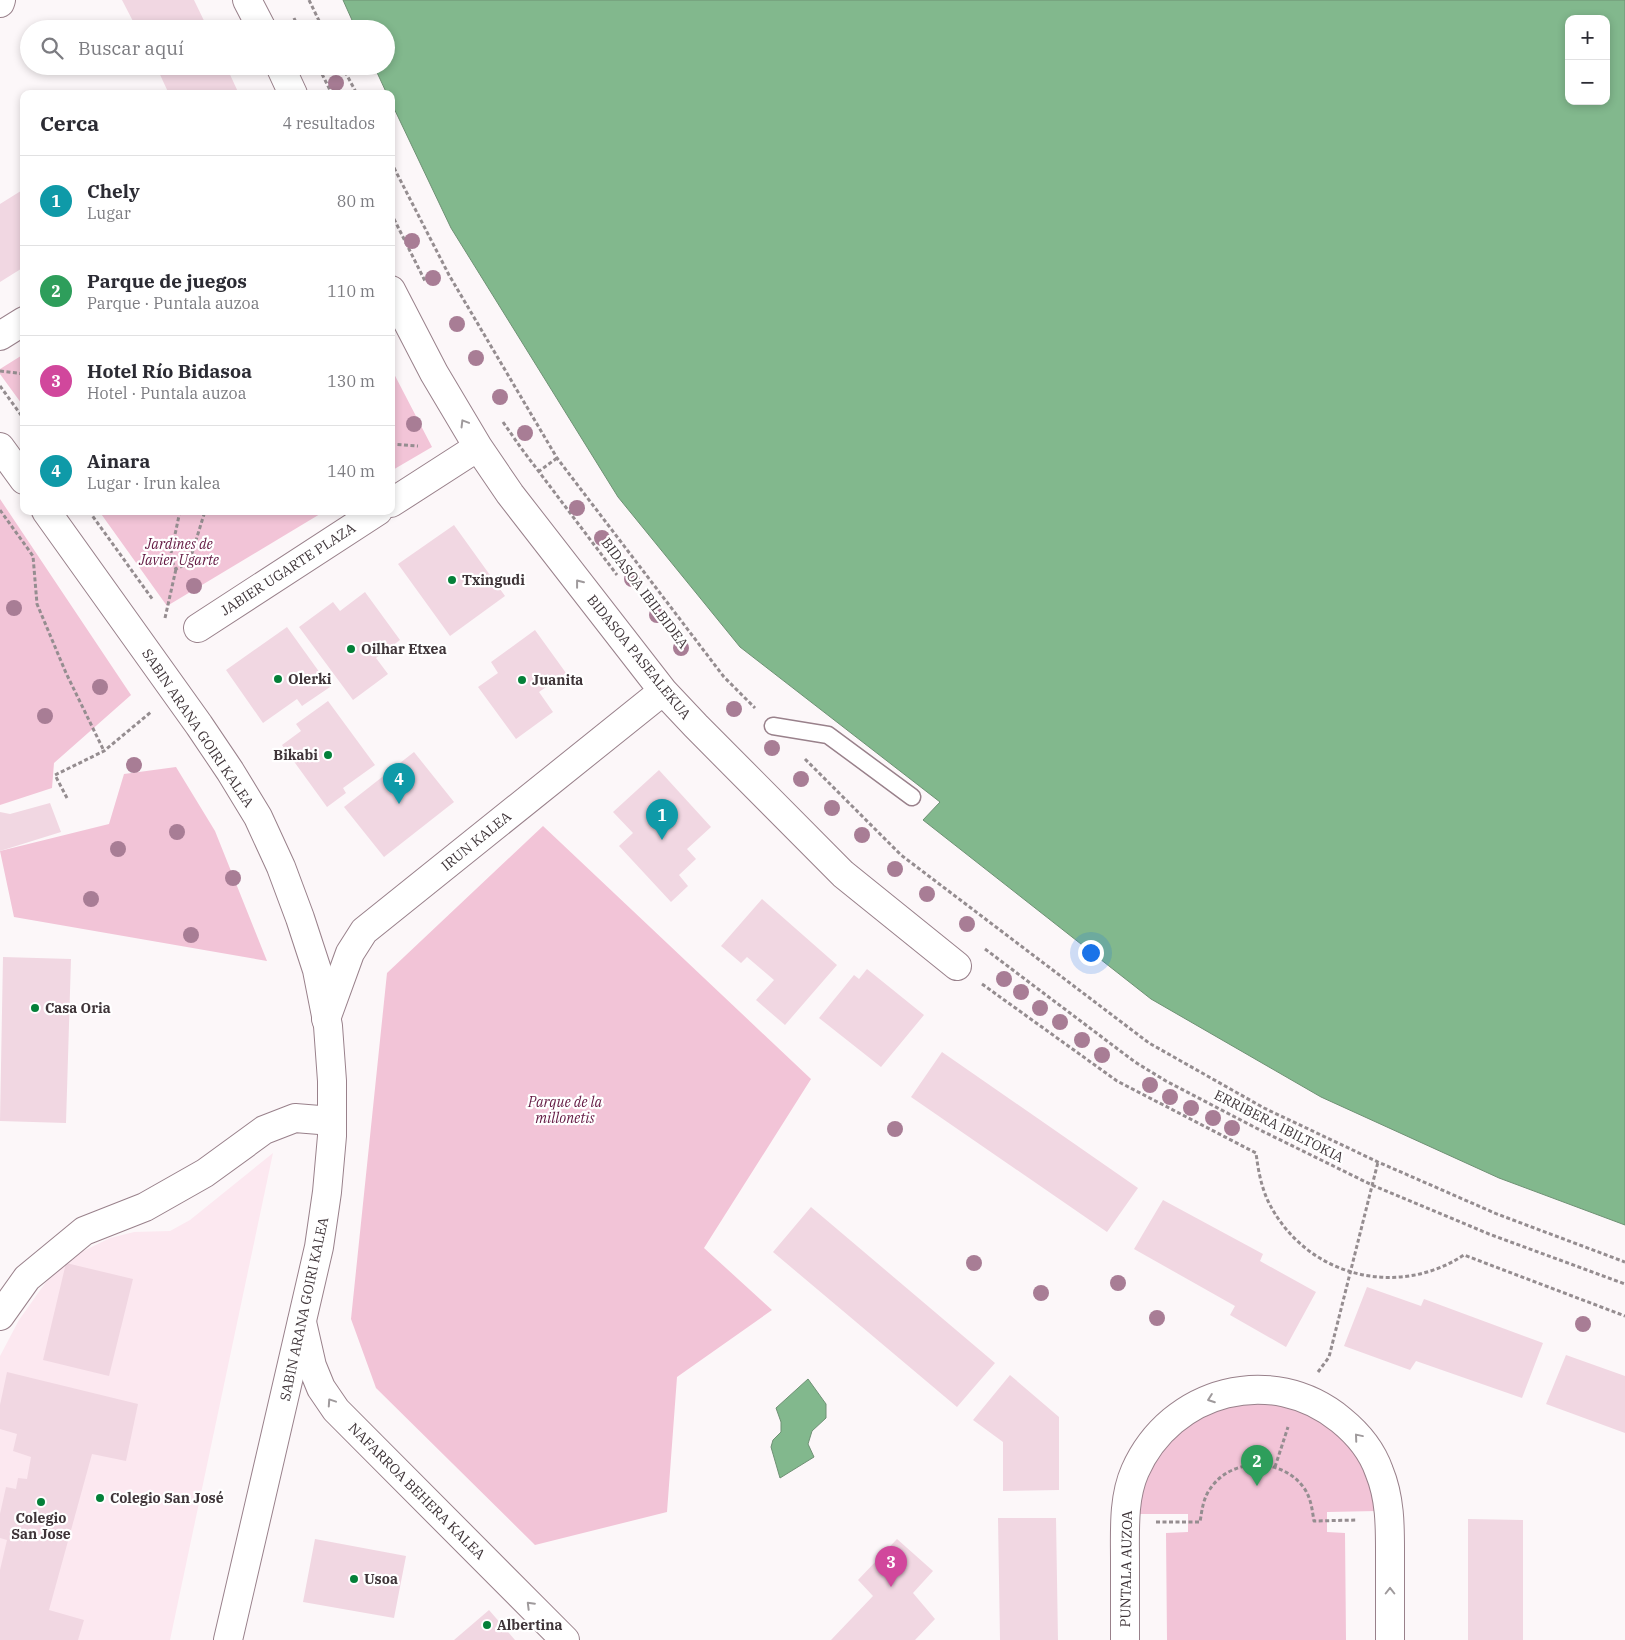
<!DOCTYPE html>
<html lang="es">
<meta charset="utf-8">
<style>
body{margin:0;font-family:"IBM Plex Serif",serif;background:#f2f2f3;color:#2b2b33}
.controls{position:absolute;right:15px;top:15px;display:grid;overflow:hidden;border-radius:10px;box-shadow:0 2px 8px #0003}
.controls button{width:45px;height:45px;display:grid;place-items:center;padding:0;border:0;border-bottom:1px solid #e1e1e2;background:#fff;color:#2b2b33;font:25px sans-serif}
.you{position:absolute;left:1090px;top:952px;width:18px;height:18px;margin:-12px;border:4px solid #fff;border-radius:50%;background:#1a73e8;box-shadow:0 0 0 8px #1a73e833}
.badge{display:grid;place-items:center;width:32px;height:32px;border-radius:50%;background:#048039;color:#fff;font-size:16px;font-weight:700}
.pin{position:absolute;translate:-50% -41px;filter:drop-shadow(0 1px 2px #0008)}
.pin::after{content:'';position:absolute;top:26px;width:18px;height:15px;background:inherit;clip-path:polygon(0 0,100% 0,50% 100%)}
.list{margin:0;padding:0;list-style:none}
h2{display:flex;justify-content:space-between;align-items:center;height:65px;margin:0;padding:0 20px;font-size:21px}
h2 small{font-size:16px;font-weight:400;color:#7c7c81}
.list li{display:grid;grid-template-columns:32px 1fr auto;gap:15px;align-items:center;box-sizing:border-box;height:90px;padding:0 20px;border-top:1px solid #e1e1e2}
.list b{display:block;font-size:19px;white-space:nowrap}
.list p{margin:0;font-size:16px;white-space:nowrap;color:#7c7c81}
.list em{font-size:16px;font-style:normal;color:#7c7c81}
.icon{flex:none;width:28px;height:28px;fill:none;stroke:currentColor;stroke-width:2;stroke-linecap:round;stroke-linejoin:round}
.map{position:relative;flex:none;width:1625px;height:1640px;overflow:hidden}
.search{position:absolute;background:#fff;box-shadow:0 2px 8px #0003;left:20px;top:20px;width:375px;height:55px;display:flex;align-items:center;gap:12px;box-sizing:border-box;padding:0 18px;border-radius:28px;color:#7c7c81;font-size:19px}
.panel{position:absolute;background:#fff;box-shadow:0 2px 8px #0003;left:20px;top:90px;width:375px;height:425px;border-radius:10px}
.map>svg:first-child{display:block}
</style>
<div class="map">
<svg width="1625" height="1640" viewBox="0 0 1625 1640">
<rect width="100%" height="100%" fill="#fcf7f9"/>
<path fill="#fce8f0" d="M273,1153l-103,487h-170v-284l19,-36 34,-48 12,-12 45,-22 24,-6 36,-1 20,-11z"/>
<path fill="#f2c4d7" d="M24,354v53l-24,-33v-5z
M391,368l41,79 -41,24z
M0,499l131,196 -77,68 -2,25 -52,17z
M99,511h226l-158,95z
M176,767l39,64 52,130 -253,-44 -14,-66 109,-27 15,-50z
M543,826l268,253 -107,169 68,62 -95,67 -10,135 -132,33 -159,-157 -25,-69 36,-346z
M1256,1401l23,2 44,18 33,32 12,21 9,37 -50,1v20l18,1 1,107h-179l-1,-107 22,-1v-18h-50l8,-38 25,-39 39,-26z"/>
<path fill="#82b88d" stroke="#6e9174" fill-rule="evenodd" d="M343,0h1282v1225l-126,-47 -178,-81 -170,-98 -228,-179 17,-18 -200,-155 -122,-150 -167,-269 -60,-126v-8h-4l-13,-28h12v-37h-30zM1569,19h37v82h-37z
M808,1379l18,25v14l-14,13 -4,13 6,13 -34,21 -9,-31 2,-7 8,-8v-10l-5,-14z"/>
<path fill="#f1d7e2" d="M122,0h72l14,29h-71z
M156,66h70l13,28h-70z
M24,189v78l-24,15v-78z
M454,525l51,71 -55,40 -52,-72z
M365,592l35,48 -24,18 12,16 -35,26 -54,-73 34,-25 7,9z
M287,627l43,60 -28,19 -5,-7 -34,24 -37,-53z
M535,630l31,43 -27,19 14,20 -37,27 -38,-52 20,-14 -7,-11z
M328,701l47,64 -32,23 3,5 -19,14 -45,-62 19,-14 -5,-7z
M414,752l40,50 -70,55 -40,-50z
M659,770l52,57 -24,22 9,10 -17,16 9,11 -17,16 -52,-56 14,-13 -20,-21z
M50,803l11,29 -61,19v-39l10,2z
M762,899l75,66 -52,60 -29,-25 18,-20 -27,-23 -6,6 -20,-17z
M3,957l68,2 -5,164 -66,-2z
M867,969l57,46 -43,52 -62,-49 35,-43 5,4z
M942,1052l196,136 -31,44 -196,-135z
M1163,1200l100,54 -3,7 56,31 -30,55 -56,-32 5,-9 -101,-57z
M811,1207l184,156 -38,44 -184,-155z
M66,1263l67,16 -24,97 -66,-16z
M1367,1287l54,19 3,-7 119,44 -21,55 -106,-37 -6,9 -66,-24z
M1566,1355l59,21v57l-79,-29z
M7,1372l131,32 -12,57 -34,-7 -43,156 35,10 -6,20h-78v-70l7,-30 -7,-2v-24l6,-27 10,2 2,-11 9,1 4,-22 -18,-6 4,-17 -17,-5v-24z
M1010,1375l49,42v73l-56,1v-49l-30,-22z
M998,1518h58l2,122h-58z
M1468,1519l55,1v120h-55z
M315,1539l91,17 -12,62 -91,-16z
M897,1539l36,32 -20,22 22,26 -20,21h-84l42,-44 -15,-16z
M489,1610l26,30h-61z"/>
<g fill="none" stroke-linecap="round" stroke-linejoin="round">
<g stroke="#99818b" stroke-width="19">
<path id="service" d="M773,726l55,9 84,62"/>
</g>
<g stroke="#99818b" stroke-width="30">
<path id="minor" d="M247,0l15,29
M0,3l1,-3
M280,66l13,28
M391,290l43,83 44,74 32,47 153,197 33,35 147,148 114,92
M0,336l24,-15
M391,503l87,-56
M198,628l180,-117
M326,1019l24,-66 14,-22 299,-240
M0,1316l27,-38 57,-47 61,-24 60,-34 59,-43 31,-12 37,3
M302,1322l10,44 9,22 15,22 229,230
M1125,1640c0,-27 0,-53 0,-80 0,-29 -2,-62 10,-89 36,-81 137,-108 206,-51 16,13 31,31 38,51 12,29 11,59 11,89 0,27 0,53 0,80"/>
</g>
<g stroke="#99818b" stroke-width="30">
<path id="tertiary" d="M0,447l24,33
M46,511l153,214 31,46 28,46 23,50 19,51 17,52 11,56 4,55v55l-5,56 -8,55 -91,393"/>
</g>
<path stroke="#958d90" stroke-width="3" stroke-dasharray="4 2.5" stroke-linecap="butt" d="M309,0l14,29
M294,18l5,11
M342,66l15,28
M322,74l10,20
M391,162l58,113 108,183 167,219 31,31
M391,213l34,68
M0,371l24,3
M0,386l24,33
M503,422l18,26 96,127
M391,444l27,2
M538,472l19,-14
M0,510l33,46 4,48 29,69 38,78
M89,511l64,89
M180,511l-10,47 6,11 13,-6 16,-52
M205,511l19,2 15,-2
M165,618l11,-49
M805,759l96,96 248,188 115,65 114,54 119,52 128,48
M67,798l-12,-23 49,-24 47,-39
M985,949l150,113 31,19 90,47 116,57 117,49 136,50
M982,984l135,97 139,72c2,16 5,33 12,48 36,74 127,99 196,54l161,61
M1318,1372l11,-15 49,-195
M1275,1467l13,-40
M1156,1522h44c2,-12 3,-23 10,-33 21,-32 72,-32 94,-1 7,10 8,21 10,33l43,-1"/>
<use href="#service" stroke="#fff" stroke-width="16"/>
<use href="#minor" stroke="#fff" stroke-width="28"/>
<use href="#tertiary" stroke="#fff" stroke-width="28"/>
</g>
<g fill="#a87d95">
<circle cx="336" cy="83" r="8"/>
<circle cx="412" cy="241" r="8"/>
<circle cx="433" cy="278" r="8"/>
<circle cx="457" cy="324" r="8"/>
<circle cx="476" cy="358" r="8"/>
<circle cx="500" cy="397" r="8"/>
<circle cx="414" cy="424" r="8"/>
<circle cx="525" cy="433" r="8"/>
<circle cx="577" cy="508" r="8"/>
<circle cx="602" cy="538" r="8"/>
<circle cx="632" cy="579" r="8"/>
<circle cx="194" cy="586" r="8"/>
<circle cx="14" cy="608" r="8"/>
<circle cx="657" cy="615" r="8"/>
<circle cx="681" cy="648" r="8"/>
<circle cx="100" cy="687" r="8"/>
<circle cx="734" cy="709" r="8"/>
<circle cx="45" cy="716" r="8"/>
<circle cx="772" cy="748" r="8"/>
<circle cx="134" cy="765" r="8"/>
<circle cx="801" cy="779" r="8"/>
<circle cx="832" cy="808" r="8"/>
<circle cx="177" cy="832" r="8"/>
<circle cx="862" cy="835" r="8"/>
<circle cx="118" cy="849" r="8"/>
<circle cx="895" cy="869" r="8"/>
<circle cx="233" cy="878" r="8"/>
<circle cx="927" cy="894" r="8"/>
<circle cx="91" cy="899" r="8"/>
<circle cx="967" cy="924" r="8"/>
<circle cx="191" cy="935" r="8"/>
<circle cx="1004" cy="979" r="8"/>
<circle cx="1021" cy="992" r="8"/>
<circle cx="1040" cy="1008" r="8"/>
<circle cx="1060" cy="1022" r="8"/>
<circle cx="1082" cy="1040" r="8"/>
<circle cx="1102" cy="1055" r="8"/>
<circle cx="1150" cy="1085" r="8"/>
<circle cx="1170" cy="1097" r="8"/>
<circle cx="1191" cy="1108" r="8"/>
<circle cx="1213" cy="1118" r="8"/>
<circle cx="1232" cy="1128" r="8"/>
<circle cx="895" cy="1129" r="8"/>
<circle cx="974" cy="1263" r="8"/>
<circle cx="1118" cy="1283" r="8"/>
<circle cx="1041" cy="1293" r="8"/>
<circle cx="1157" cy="1318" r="8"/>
<circle cx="1583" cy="1324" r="8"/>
</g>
<defs><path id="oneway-chevron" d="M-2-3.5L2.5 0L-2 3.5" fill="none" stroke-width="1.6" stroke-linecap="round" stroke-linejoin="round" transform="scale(1.25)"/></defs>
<g stroke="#9f9a9c">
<use href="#oneway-chevron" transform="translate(464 423) rotate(-121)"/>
<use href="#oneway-chevron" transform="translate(579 583) rotate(-128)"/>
<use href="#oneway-chevron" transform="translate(1211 1399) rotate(160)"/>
<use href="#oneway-chevron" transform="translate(331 1402) rotate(-124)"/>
<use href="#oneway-chevron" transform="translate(1358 1437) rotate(-130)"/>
<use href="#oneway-chevron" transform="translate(1390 1591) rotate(-90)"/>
<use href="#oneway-chevron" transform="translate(530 1605) rotate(-135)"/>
</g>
<g fill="#048039" stroke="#fff" stroke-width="2">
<circle cx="452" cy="580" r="5"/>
<circle cx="351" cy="649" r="5"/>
<circle cx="278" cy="679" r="5"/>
<circle cx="522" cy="680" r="5"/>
<circle cx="328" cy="755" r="5"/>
<circle cx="35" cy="1008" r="5"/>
<circle cx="100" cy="1498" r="5"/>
<circle cx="41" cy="1502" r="5"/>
<circle cx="354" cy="1579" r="5"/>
<circle cx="487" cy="1625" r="5"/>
</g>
<g text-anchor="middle" stroke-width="4.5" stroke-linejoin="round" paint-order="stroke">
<g font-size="14" font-style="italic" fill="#641a43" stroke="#fff">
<text x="179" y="549">Jardines de<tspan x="179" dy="16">Javier Ugarte</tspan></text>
<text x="565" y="1107">Parque de la<tspan x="565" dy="16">millonetis</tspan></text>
</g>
<g font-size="14" fill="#3f3539" stroke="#fff">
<text transform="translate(288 569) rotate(-33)" y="5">JABIER UGARTE PLAZA</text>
<text transform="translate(645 593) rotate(53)" y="5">BIDASOA IBILBIDEA</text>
<text transform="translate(639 657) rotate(51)" y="5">BIDASOA PASEALEKUA</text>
<text transform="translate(198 728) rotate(56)" y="5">SABIN ARANA GOIRI KALEA</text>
<text transform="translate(476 841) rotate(-39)" y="5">IRUN KALEA</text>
<text transform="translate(1279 1126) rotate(27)" y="5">ERRIBERA IBILTOKIA</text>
<text transform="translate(304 1309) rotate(-78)" y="5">SABIN ARANA GOIRI KALEA</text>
<text transform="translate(417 1491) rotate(45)" y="5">NAFARROA BEHERA KALEA</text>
<text transform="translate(1126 1569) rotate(-89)" y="5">PUNTALA AUZOA</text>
</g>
<g font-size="14" font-weight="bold" fill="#3f3539" stroke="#fff" text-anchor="start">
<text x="462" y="585">Txingudi</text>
<text x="361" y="654">Oilhar Etxea</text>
<text x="288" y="684">Olerki</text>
<text x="532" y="685">Juanita</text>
<text x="318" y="760" text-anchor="end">Bikabi</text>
<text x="45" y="1013">Casa Oria</text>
<text x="110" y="1503">Colegio San José</text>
<text x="41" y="1523" text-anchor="middle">Colegio<tspan x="41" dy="16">San Jose</tspan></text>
<text x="364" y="1584">Usoa</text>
<text x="497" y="1630">Albertina</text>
</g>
</g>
</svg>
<div class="controls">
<button>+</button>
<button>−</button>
</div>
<div class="you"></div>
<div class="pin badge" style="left:662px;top:840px;background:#0f9aa8">1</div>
<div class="pin badge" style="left:1257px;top:1486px;background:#2e9e5b">2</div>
<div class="pin badge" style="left:891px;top:1587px;background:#d1479c">3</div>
<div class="pin badge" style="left:399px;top:804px;background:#0f9aa8">4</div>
<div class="search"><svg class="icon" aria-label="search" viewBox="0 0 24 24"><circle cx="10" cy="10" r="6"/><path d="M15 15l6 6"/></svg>Buscar aquí</div>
<section class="panel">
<h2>Cerca<small>4 resultados</small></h2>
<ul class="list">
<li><span class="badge" style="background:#0f9aa8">1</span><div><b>Chely</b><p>Lugar</p></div><em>80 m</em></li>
<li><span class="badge" style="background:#2e9e5b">2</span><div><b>Parque de juegos</b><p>Parque · Puntala auzoa</p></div><em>110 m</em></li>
<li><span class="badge" style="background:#d1479c">3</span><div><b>Hotel Río Bidasoa</b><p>Hotel · Puntala auzoa</p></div><em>130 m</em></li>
<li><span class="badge" style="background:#0f9aa8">4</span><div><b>Ainara</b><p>Lugar · Irun kalea</p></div><em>140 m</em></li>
</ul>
</section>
</div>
